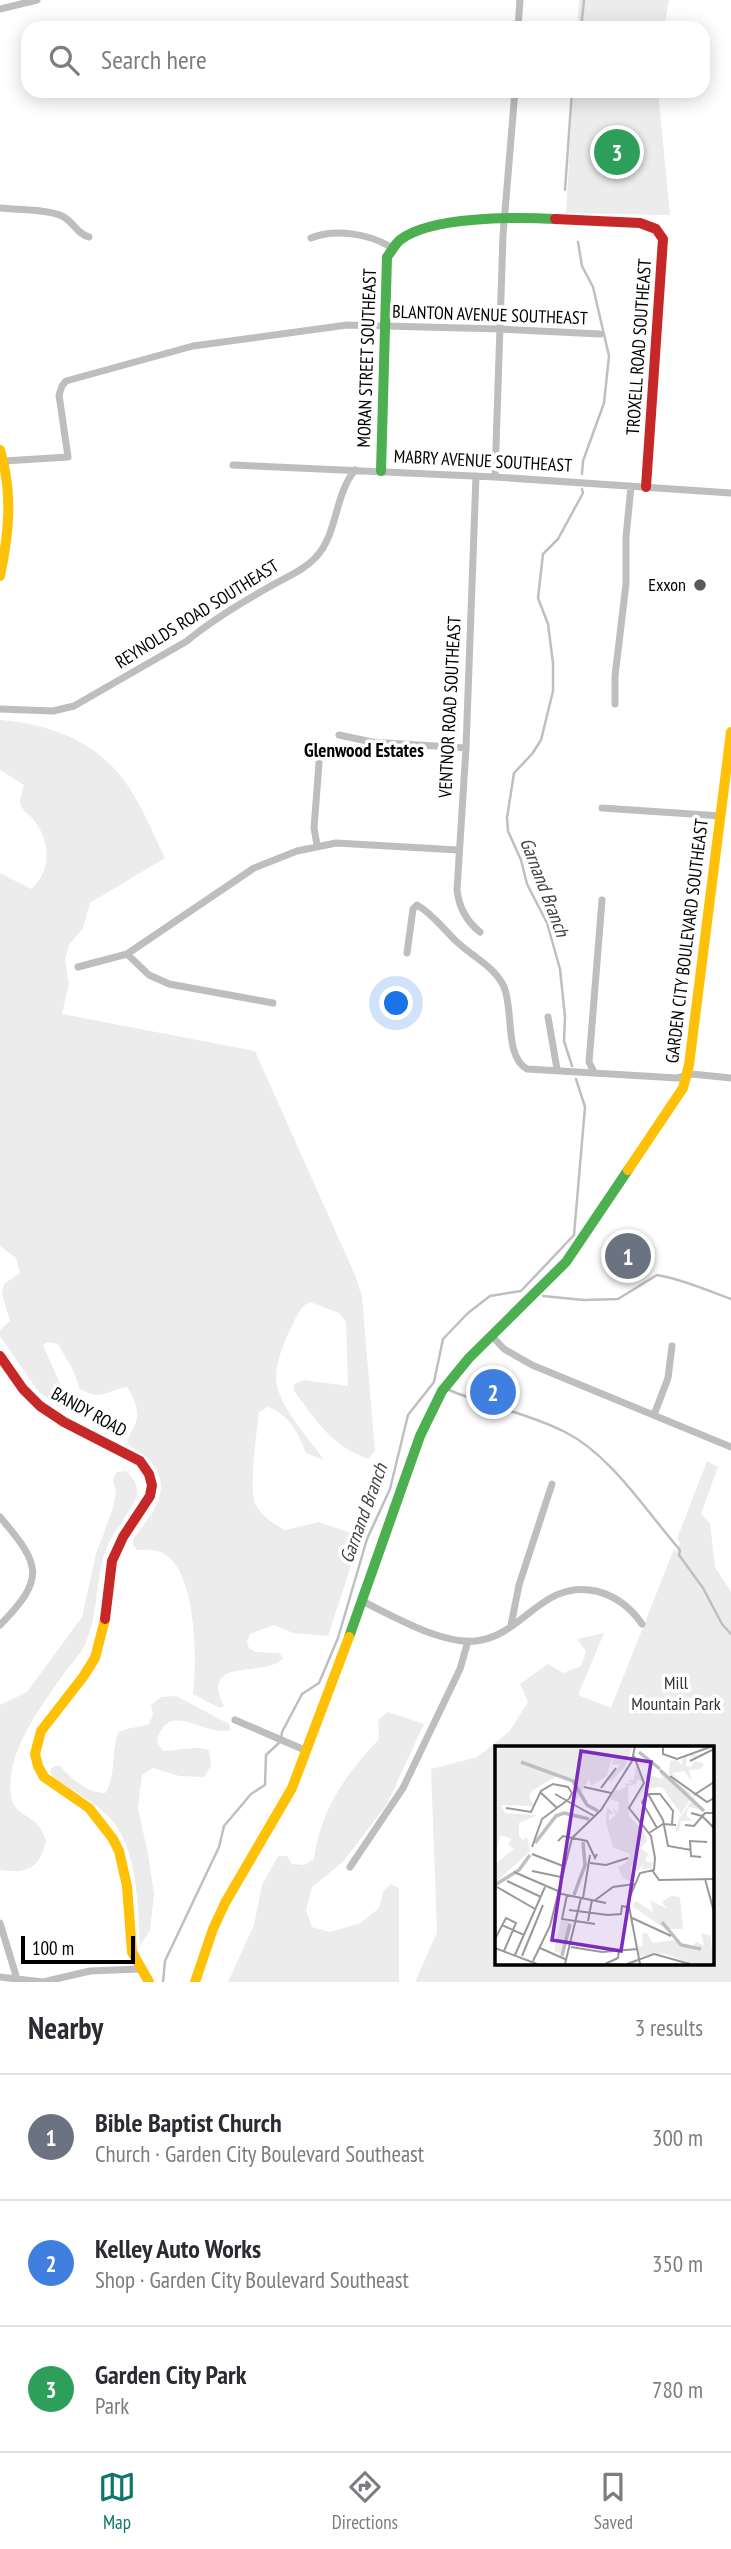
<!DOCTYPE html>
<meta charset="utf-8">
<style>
body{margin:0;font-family:"PT Sans Narrow",sans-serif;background:#f2f2f3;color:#2b2b33}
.scale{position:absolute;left:21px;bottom:18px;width:114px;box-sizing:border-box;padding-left:7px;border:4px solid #000;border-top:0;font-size:19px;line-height:24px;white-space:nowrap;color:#000;-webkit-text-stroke:5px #fff;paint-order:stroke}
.you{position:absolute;left:397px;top:1004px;width:24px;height:24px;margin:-18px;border:5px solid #fff;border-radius:50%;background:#1a73e8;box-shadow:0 0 0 10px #1a73e833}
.badge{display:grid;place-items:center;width:46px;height:46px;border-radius:50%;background:#0f766e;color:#fff;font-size:23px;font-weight:700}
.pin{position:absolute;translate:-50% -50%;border:4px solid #fff;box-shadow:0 2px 7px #0006}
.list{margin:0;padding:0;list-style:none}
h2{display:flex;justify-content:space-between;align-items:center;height:91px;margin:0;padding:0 28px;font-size:30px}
h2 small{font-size:23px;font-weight:400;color:#7c7c81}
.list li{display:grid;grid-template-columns:46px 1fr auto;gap:21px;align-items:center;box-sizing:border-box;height:126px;padding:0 28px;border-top:2px solid #e1e1e2}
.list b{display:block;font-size:26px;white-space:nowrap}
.list p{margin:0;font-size:23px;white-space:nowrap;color:#7c7c81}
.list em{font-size:23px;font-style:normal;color:#7c7c81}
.icon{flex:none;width:38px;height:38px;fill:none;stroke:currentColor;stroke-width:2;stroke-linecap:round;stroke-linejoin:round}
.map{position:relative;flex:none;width:731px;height:1982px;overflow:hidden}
.search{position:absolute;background:#fff;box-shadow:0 4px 18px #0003;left:21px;right:21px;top:21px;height:77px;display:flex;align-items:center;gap:18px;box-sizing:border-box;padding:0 24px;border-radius:21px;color:#7c7c81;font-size:26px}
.sheet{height:469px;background:#fff}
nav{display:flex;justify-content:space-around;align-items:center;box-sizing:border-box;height:98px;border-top:2px solid #e1e1e2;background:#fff;font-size:19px;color:#7c7c81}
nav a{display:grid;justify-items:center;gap:4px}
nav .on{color:#0f766e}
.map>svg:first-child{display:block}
</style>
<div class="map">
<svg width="731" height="1982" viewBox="0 0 731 1982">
<rect width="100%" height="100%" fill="#fff"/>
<path fill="#ececec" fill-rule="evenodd" d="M579,0h90l-5,28h-87z
M573,91h85l12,124 -104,-2z
M0,720c51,4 99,22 128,66 15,22 25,48 37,72l-75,45 -7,25 -14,17 -4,15 4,23 -7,31 193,37 100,224 7,22 13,154 -7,8c-39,-15 -50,-37 -74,-68v-7l10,-4 44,6 -2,-64 -7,-9 -29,-11c-11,5 -14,16 -19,26 -8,15 -18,42 -14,58 7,27 32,52 47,74l-18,-7c-7,-19 -18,-40 -38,-46l-9,5c-2,19 -11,79 -3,93 7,13 17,18 29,25l34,-8 32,11 8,8 -31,95 -35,-3 -19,-8 -24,9 -3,8 2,6 7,4 24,1 3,5c-16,21 -85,-3 -59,48l-4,2 -27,-14c4,-33 4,-122 -29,-140 -8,-5 -17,-5 -27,-4l-4,-5v-6c20,-26 44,-52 13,-82 -6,-5 -13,-8 -18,-13 0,-8 2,-10 6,-17 7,-13 1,-28 -7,-40 -22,4 -25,14 -47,2l-7,-19 -15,-26 -10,-2 -5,3 21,48 1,18 -27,-20 -38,-55v-6l10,-9 -8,-27 2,-10 16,-11 -4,-15 -16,-12v-373l31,16c21,-18 20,-48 2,-70 -5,-6 -12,-8 -13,-17 0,-5 3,-12 4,-17l-24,-15z
M707,1461l11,6 -17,47 9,9 5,44 16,25v390h-316l22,-50 -6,-163 46,-12 32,-25 19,-30 -8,-18 28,-20 15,9 18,-7 5,-15 -9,-12 27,-6 -26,62 33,13 63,-159 2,3 4,-9 -3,-4zM496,1748h216v215h-216z
M126,1471c6,6 12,12 11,22 -1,12 -25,40 -31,56 -11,30 -7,63 -20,93 -4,11 -14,21 -21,30 -24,35 -60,80 -54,124 3,16 13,17 24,26 5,4 8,12 11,18 -6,28 -18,34 -46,30v-165l27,-13 55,-75 14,-63 17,-46 3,-15 -3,-14 4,-7z
M176,1696l53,28 2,6c-26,8 -64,-33 -74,12l6,9c17,0 29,-6 46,-1l2,16 -7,11 -25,-1 -26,-8 -11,7 -4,33 10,46 6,40 -4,36 -10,16c-2,-40 -2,-98 -31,-129 -17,-17 -38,-27 -57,-41l-2,-6 4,-4h6c12,13 27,27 45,27 11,-15 6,-41 13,-60 9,-6 20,-5 31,-9l4,-10 -2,-9 10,-8z
M388,1712l36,12 -37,80 -44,58 -31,25 -6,23 6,17 18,5 31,-9 18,-15 5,-18 7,-6 8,4v94h-171l26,-57 8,-40 16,-29h9l5,8 12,1 10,-6c7,-50 31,-84 65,-120l-1,-19z"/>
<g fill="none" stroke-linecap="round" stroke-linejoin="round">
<path stroke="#bfbfbf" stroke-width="2.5" d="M581,28l3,-28
M565,190l7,-99
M578,242l4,24 11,21 16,69 -5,47 -21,58 -1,13
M572,1066l-8,-25 1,-24 -5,-48 -13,-46 -20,-39 -6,-24 -13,-29 -1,-13 7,-45 18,-19 9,-14 12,-49v-28l-5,-39 -10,-26 5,-44 15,-15 25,-46 -1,-4
M543,1296l41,4 34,-1 39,-24c25,4 49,15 74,24
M449,1390c38,16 79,23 116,42 46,23 81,79 115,118l-1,5 24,33 19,36 9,10
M163,1982l2,-21 54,-114 5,-21 27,-32 14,-9 1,-30 15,-14 1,-9 20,-38 17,-11 19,-45 29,-99 23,-50 18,-74 26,-33 9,-43 25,-26 22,-17 31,-5 53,-56 11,-128 -9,-28"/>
<path stroke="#bebebe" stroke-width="7" d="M0,9l37,-9
M518,28l2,-28
M0,208c17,2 48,1 62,8 11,5 15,18 27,21
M311,238c24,-10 58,-4 80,9
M4,461l64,-4 -9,-62 3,-9 4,-5 127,-35 154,-21 153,4 100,5
M233,465l262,12 236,16
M476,476l-10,272 -9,142c2,17 9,31 23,42
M495,477l8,-242 12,-144
M615,704v-28l11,-92v-47l5,-51
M0,709l53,2 21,-5 113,-65c25,-21 54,-38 82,-54 15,-9 34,-16 46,-29 23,-23 19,-63 40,-88
M339,735l33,7 94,6
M602,808l119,8
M317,845l-3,-17 5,-65
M407,953l6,-44 4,-4c16,9 27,25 40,37 16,15 38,25 47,45 10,23 0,69 23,82l150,9 15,-4 39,4
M127,954l22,21 20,9 104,19
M78,967l49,-13 127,-86 43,-17 39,-8 122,7
M548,1017l9,52
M594,1072l-5,-10 13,-162
M492,1336l12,13 28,16 199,82
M654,1415l14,-37 4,-32
M0,1517c41,48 46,61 0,108
M362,1601c31,15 80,44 114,40 47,-5 66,-62 120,-50 20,5 35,17 46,33
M511,1625l8,-40 33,-101
M235,1720l72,31
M350,1867l53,-79 57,-119 8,-28
M0,1923l17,56
M0,1977l43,5 47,-11 50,-2"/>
<path stroke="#4caf50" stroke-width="10" d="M381,471l6,-214c4,-5 8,-13 13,-17 30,-24 117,-23 155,-21
M349,1637l71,-201 22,-45 27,-33 97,-96 62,-92"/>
<path stroke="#ffc107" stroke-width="10" d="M0,450c13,43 9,83 0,126
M628,1170l55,-82 6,-23 42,-333
M105,1619l-10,39 -12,19 -42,54 -6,23 3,12 6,11 45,31 24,31 6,12 8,35 5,66 17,30
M195,1982l18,-53 12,-26 67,-115 57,-151"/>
<path stroke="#c62828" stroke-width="10" d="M555,219l85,4 16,6 7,10 -17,248
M0,1356l23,33 17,17 24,16 76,39 9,13 3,11 -2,11 -27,41 -11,24 -7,58"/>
</g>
<circle fill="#595959" stroke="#fff" stroke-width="2.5" cx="700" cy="585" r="7"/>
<g text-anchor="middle" stroke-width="7" stroke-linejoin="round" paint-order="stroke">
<g font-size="18" fill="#000" stroke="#fff">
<text transform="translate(490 315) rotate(2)" y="6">BLANTON AVENUE SOUTHEAST</text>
<text transform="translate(639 347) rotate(-86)" y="6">TROXELL ROAD SOUTHEAST</text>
<text transform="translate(367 358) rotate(-88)" y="6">MORAN STREET SOUTHEAST</text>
<text transform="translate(483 461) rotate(3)" y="6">MABRY AVENUE SOUTHEAST</text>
<text transform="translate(197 614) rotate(-32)" y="6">REYNOLDS ROAD SOUTHEAST</text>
<text transform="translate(450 707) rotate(-87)" y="6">VENTNOR ROAD SOUTHEAST</text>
<text transform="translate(687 941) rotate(-83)" y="6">GARDEN CITY BOULEVARD SOUTHEAST</text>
<text transform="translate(89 1412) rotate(29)" y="6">BANDY ROAD</text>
</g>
<g font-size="18" fill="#000" stroke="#fff" text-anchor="end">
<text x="686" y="591">Exxon</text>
</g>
<g font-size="18" fill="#333" stroke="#fff">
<text x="676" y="1689">Mill<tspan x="676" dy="21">Mountain Park</tspan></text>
</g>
<g font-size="19" font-weight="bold" fill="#000" stroke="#fff">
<text x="364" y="757">Glenwood Estates</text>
</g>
<g font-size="19" font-style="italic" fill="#444" stroke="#fff">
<text transform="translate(545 887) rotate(69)" y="7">Garnand Branch</text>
<text transform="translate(363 1513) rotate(-70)" y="7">Garnand Branch</text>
</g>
</g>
<g transform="translate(495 1746)">
<rect width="219" height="219" fill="#fff"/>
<path d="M0,0h138l-8,21 -14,14 -4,-1 14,-16 -9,1 1,-11 -6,22 -16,10 -2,-7 -13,22 -3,-18 -16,-7 -25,15 -3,6 5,9 -33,-1 4,8 33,2 -19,8v14l4,3 4,-3 3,14 -35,32v-19l19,-15 -6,-5 3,-5 -10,-4 -6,16zM199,6l3,6 -10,-2 -1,10 5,1 4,-6 9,3 -3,5 -12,1 3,11 -8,-10 -12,2 9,9 -12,-8 1,-13 7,-1 6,6 -2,-6zM141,19l7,17 -5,-3 -2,5 -8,2 1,30 15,16 3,9 -6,7 7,6 -3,7 8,2 -1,5 -11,2 3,-6 -6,7 -7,-5 1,16 -9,-4 -5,-11 8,-4 4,-9 -17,-7 -7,-25 1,-15 7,7h-5v7l7,-6 -4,-8 6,6 1,-11 -9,-3 5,-9 7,1 -3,-2 7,-2 -1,-4 7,1 -4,-4h6zM164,24l34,25 1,8 7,2 -3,4 -9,-2 -3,8 6,6h-11l-2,10h-4l4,-12 13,-19v-5l-6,-1 4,6 -9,14 -19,-27 -18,2 -13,19 16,-26 -2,-8 18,5zM176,150l9,1 3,32h-18l-33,-23 4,-5 17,11 -3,-12 17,9 -5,-7zM66,174l9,2 -7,32 -9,-3zM151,186l7,11 20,-3 20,6 3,-4 8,3 -3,-11 9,1 4,29h-21l-28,-10 -26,2 -1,-9 5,-1 -1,-11z" fill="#ececec"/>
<path fill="none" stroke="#bfbfbf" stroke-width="3.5" d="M144,6l21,17M26,16l52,19 14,24 11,6M165,24l44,41M40,97l21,-27 8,-3 25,6M0,139l24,-15 11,-15M79,149l11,-30 -2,-23M167,176l19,23 20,4M67,210l8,-32"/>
<path fill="none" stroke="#999" stroke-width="2" d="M168,0v8l14,5 36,-13M139,10l10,27 -15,25 22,28 4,22 -1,12 -14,3 -12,28 12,63M195,15l24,-12M175,30l37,26 7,-4M89,41l27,6M106,42l15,-20M45,46l17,16M60,48l39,22M153,48l15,26 5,26 23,4M153,48h12l13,17 -1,13M153,48l-6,8 15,26M199,49l20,-13M11,62l25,4 10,-21 12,-7 15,3 4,6 -3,6M196,67l11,3 12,12M190,79l9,1 11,-13h9M154,87l14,-9 13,1M63,95l5,-5 24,5 8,17 2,-4M37,101l10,-28 27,-20M37,108l31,12M206,111l-10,-1 -1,-15 17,1M95,117l16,2 22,-7M157,124l7,10 55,-1M37,125l29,6M19,126l44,19M210,133l9,33M12,135l34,16M2,141l38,22M62,147l49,10M72,149l-5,24 33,5M88,152l7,-43M99,155l19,-14 22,-3M74,164l39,5 13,-1 1,-8 5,1M135,171l41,19M93,175l4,-21M7,179l22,10M0,193l11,-21 10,5 -12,28M76,201l31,5 36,-3M0,202l42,16M45,202l27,12M20,209l30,-68M27,210l21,-51M38,215l17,-35 22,-88 29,-28 31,-49 3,-15M70,218l16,-66M110,218l13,-6 1,-8M132,218l27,-10 36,10"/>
<path fill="#7b2cbf" fill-opacity="0.15" stroke="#7b2cbf" stroke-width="3.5" d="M86,5l70,11 -30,189 -69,-11z"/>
<rect width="219" height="219" fill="none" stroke="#000" stroke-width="3.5"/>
</g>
</svg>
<div class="scale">100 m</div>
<div class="you"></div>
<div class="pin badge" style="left:628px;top:1256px;background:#6b7280">1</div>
<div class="pin badge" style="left:493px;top:1392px;background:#3f7fe0">2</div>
<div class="pin badge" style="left:617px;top:152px;background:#2e9e5b">3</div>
<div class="search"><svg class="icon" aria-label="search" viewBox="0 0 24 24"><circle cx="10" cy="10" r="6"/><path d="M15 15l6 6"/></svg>Search here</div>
</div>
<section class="sheet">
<h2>Nearby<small>3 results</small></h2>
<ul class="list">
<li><span class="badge" style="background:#6b7280">1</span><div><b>Bible Baptist Church</b><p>Church · Garden City Boulevard Southeast</p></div><em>300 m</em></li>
<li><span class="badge" style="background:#3f7fe0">2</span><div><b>Kelley Auto Works</b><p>Shop · Garden City Boulevard Southeast</p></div><em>350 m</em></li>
<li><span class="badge" style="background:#2e9e5b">3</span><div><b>Garden City Park</b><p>Park</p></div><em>780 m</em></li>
</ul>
</section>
<nav>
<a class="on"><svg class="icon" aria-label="map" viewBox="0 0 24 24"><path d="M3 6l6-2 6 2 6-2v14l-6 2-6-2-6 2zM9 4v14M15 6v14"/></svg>Map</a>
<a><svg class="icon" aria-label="directions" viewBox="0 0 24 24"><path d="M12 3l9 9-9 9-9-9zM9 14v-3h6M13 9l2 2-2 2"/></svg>Directions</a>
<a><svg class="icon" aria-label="saved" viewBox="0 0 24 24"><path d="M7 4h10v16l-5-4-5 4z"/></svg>Saved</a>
</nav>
